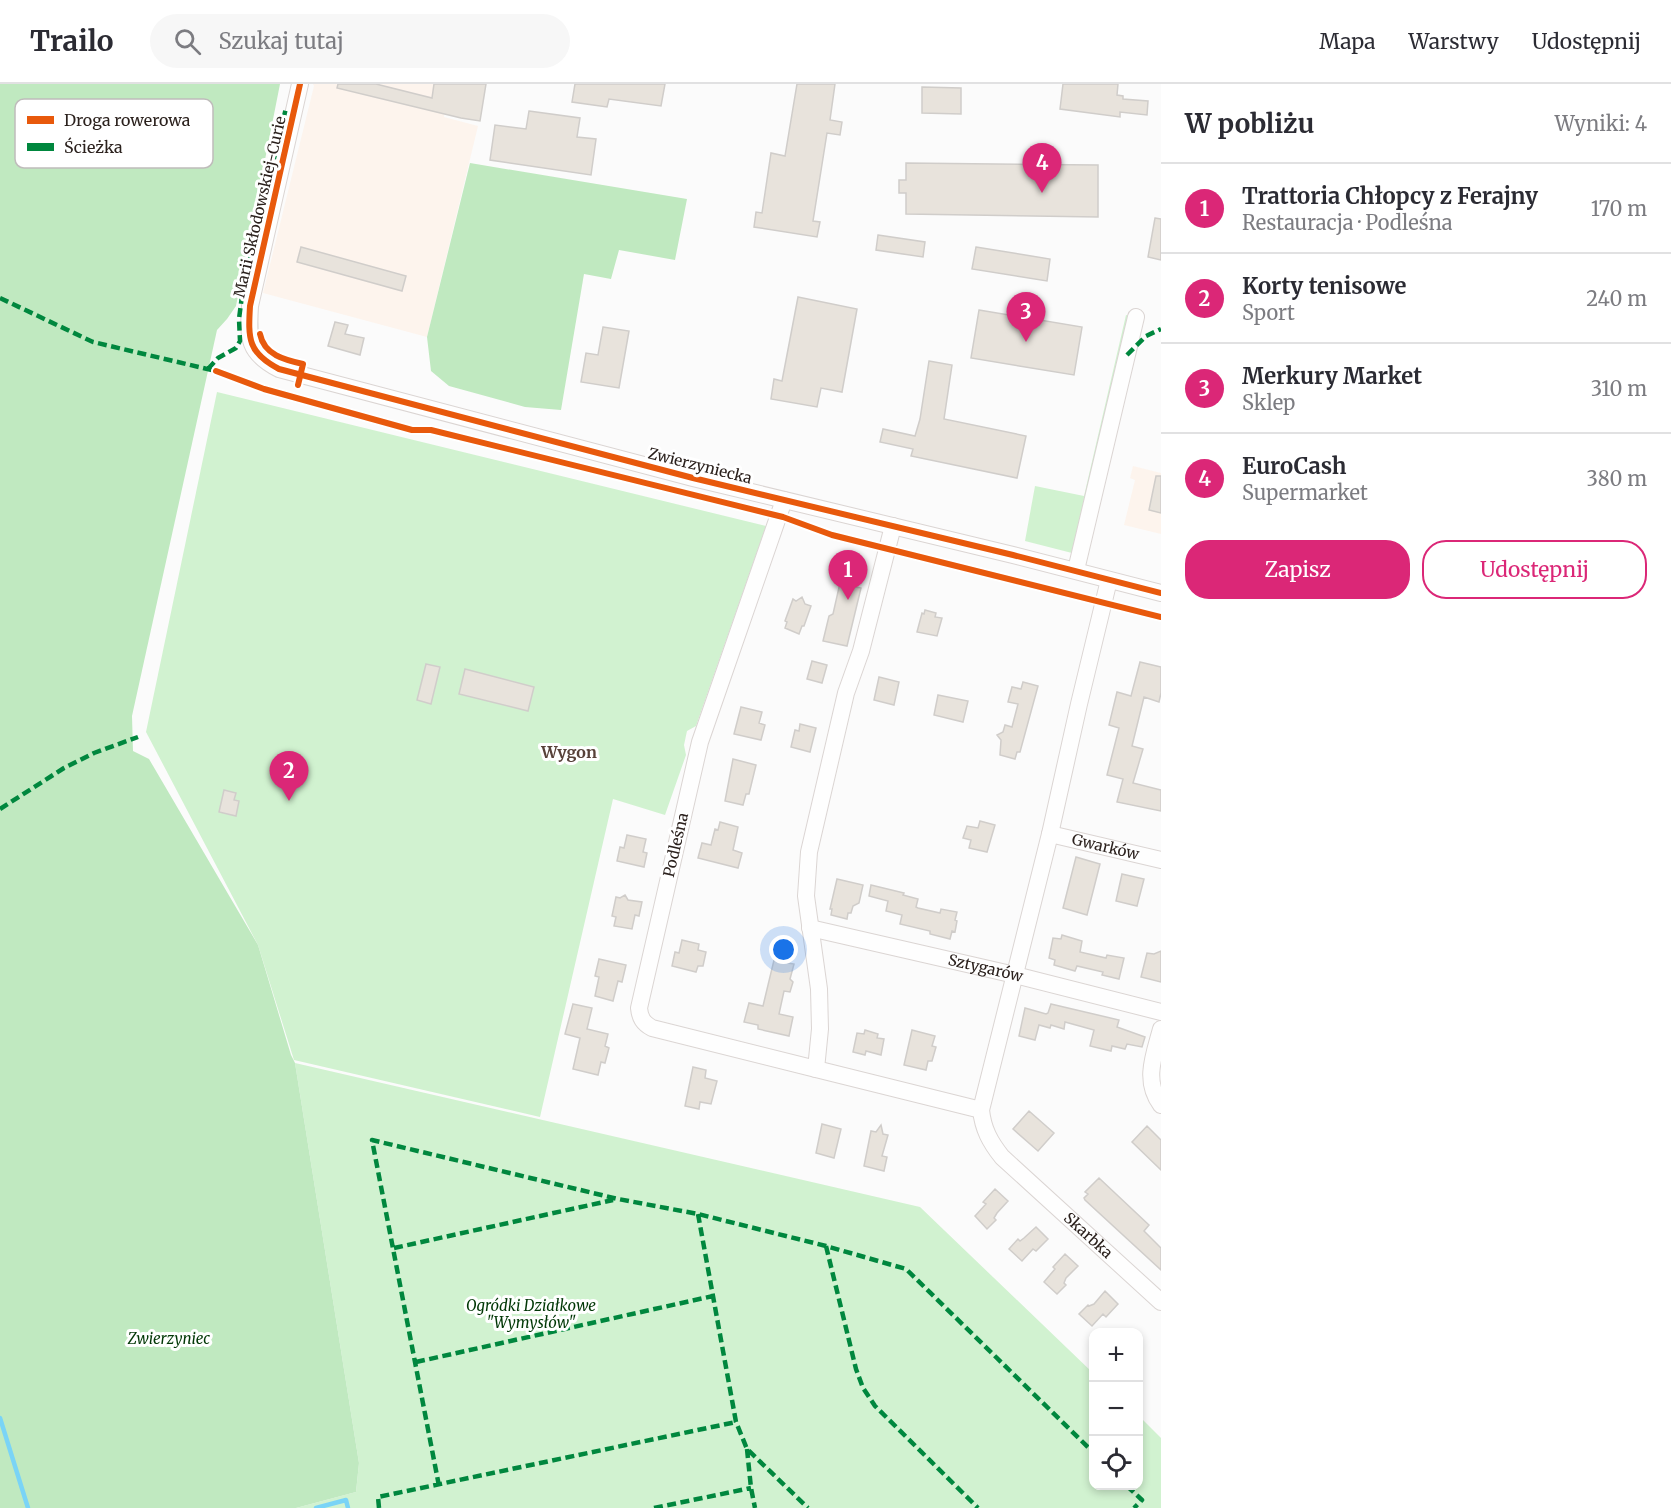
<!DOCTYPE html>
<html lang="pl">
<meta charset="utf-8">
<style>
body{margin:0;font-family:Merriweather,serif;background:#f7f7f7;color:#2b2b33}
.controls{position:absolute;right:18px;bottom:18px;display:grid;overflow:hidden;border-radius:12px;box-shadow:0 3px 9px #0003}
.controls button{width:54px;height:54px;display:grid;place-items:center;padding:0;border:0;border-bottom:2px solid #e1e1e2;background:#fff;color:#2b2b33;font:30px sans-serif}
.you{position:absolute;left:784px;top:866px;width:21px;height:21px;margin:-15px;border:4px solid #fff;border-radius:50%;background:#1a73e8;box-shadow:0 0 0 9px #1a73e833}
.badge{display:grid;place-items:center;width:39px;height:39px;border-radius:50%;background:#db2777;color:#fff;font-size:20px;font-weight:700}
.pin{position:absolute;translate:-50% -50px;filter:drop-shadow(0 2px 3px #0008)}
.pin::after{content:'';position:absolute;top:32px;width:21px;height:18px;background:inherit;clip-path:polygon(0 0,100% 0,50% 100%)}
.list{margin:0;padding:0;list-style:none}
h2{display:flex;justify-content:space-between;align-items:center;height:78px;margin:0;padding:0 24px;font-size:26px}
h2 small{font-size:20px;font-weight:400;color:#7c7c81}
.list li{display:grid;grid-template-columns:39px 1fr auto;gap:18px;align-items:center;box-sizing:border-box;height:90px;padding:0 24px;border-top:2px solid #e1e1e2}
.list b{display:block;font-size:22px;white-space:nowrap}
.list p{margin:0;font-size:20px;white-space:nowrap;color:#7c7c81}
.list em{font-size:20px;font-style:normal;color:#7c7c81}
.actions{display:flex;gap:12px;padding:18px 24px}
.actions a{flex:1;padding:14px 0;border:2px solid #db2777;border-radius:24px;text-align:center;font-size:21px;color:#db2777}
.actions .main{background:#db2777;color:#fff}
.icon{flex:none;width:33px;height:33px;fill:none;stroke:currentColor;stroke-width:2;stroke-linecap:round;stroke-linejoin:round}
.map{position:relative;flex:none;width:1161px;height:1424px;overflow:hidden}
header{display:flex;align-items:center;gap:36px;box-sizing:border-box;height:84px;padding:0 30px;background:#fff;border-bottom:2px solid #e1e1e2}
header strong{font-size:28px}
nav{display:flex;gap:33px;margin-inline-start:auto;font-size:21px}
.search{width:420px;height:54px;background:#f7f7f7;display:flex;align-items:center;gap:15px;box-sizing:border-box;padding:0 21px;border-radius:33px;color:#7c7c81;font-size:22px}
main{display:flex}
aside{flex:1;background:#fff}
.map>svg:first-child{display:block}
</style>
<header>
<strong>Trailo</strong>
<div class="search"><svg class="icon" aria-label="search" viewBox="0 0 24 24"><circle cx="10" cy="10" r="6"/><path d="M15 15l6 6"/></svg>Szukaj tutaj</div>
<nav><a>Mapa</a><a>Warstwy</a><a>Udostępnij</a></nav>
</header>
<main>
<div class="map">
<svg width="1161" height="1424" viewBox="0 0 1161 1424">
<rect width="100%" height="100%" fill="#fbfbfb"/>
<path fill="#fdf4ed" d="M313,0h136l-5,33 34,9 -51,211 -164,-44 51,-207z
M1133,382l28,7v61l-37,-9 11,-45 -5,-2z"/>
<path fill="#d1f2d0" d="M1126,231l4,1 -58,237 -47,-12 10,-55 49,10z
M217,308l549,134 -70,200 -9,5 -3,14 2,10 -21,60 -52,-16 -73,318 -246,-57 -36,-115 -112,-213z
M295,979l625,144 173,166 1,113h44l1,-70 22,22v70h-865l60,-16 3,-29z"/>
<path fill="#c0e9c0" d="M0,0h280l-44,222 -9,13 -10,11 -85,386 1,35 16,8 109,186 33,110 4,8 64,400 -3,29 -60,16h-296z
M470,79l217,36 -12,61 -56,-10 -8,29 -27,-5 -23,136 -36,-3 -76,-21 -18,-15 -4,-34z"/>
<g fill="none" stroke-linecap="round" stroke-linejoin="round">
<path stroke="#7ad4f6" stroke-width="4.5" d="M0,1334l28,90
M316,1424l30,-8 2,8"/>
</g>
<path fill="#e8e3dc" stroke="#d0cdca" stroke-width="1.5" d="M338,0h38l56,14 2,-14h52l-6,37 -19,-3 -124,-30z
M575,0h90l-4,22 -52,-7 -2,8 -35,-5z
M797,0h38l-5,36 12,2 -2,13 -13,-2 -14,88 7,1 -3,15 -63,-10 2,-15 6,1 9,-60 14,3z
M1063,0h55l-1,11 6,1v3l25,2 -1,14 -27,-3v5l-60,-8z
M922,3l39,1v26l-39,-1z
M529,27l51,7 -3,19 19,2 -5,36 -101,-15 5,-35 31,4z
M906,79l192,2v52l-192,-3v-21h-7v-13h7z
M1155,134l6,1v41l-13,-3z
M878,151l47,7 -2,15 -47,-7z
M301,163l105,29 -4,15 -105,-29z
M976,163l74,12 -3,22 -75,-12z
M798,213l59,12 -15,83 -21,-4 -4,19 -46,-8 3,-20 8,2z
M979,226l103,17 -8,48 -103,-17z
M335,238l13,3 -3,9 19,4 -4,17 -32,-9z
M603,243l26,4 -10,57 -38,-6 5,-29 12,2z
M929,277l23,4 -8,54 82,17 -9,42 -106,-22 2,-7 -33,-7 3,-13 32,7 5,-17z
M1156,392h5v37l-12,-3z
M854,498l2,5 5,1 -14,58 -24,-5 6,-25 4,-2 7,-31 10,3z
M802,513l3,7 6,2 -7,20h-2l-3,8 -14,-6 2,-6 -2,-1 8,-22 3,2z
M925,526l11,3 -1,4 7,1 -5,18 -20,-4 5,-19 2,1z
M812,577l15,4 -5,18 -15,-4z
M1140,578l21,5v26l-2,9 -15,-5 -12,49 11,3 -10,34 28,7v21l-44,-9 6,-23 -16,-4 12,-47 -10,-3 8,-33 14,4z
M426,580l14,3 -9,37 -14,-4z
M465,585l69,18 -6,24 -69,-17z
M879,593l20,5 -5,23 -20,-5z
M1023,598l15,4 -18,66h-3l-2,7 -15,-4 1,-15 -4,-5 6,-3 2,-7 7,2 6,-23 -10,-2 4,-15 9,2z
M938,611l30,6 -5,21 -29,-7z
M741,623l21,5 -3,11 6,2 -4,15 -27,-6z
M800,640l16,4 -6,24 -19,-5 4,-17 4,1z
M733,675l23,6 -7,29h-3l-3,11 -18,-4z
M224,706l12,3 -2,7 5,1 -3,15 -17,-4z
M980,737l15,4 -8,27 -18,-4 2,-8 -8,-2 4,-12 11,2z
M720,738l18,5 -5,23 9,3 -4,15 -40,-10 4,-15 9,2 4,-16 3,1z
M627,751l19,4 -3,13 4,1 -3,14 -27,-6 3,-14 4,1z
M1076,773l24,7 -13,51 -24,-7z
M1122,790l22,5 -7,27 -21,-5z
M837,795l26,6 -4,18 -6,3 -2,7h-3l-1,6 -16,-4 1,-6h-2z
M871,801l33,8 -1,2 15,4 -2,8 2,1 22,5 1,-4 16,3 -2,8 2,1 -2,11 -3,-1 -2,8 -20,-5v-3l-30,-7 2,-9 -16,-4 2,-10 -19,-5z
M625,811l3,5 14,2 -3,14 -4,-1 -3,14 -18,-3 2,-9 -4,-1 4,-19 4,1z
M1062,851l20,6 -2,11 26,6 1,-3 17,3 -5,21 -17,-4 1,-3 -26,-6 -2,5 -21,-6 1,-5 -6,-2 4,-20 8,1z
M682,856l17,4 -1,6 8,2 -3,14h-5l-2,6 -24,-6 3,-14 4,1z
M1161,867v31l-20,-5 6,-24 7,1z
M785,874l3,5 6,1 -4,15 3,3 -3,10 -6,-1 -5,23 14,3 -4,19 -31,-7v-4l-14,-3 5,-19 14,3 11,-46 6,1z
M599,875l27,6 -4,17 -4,-1 -5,20 -18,-5 4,-19 -4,-1z
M573,920l19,4 -5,21 21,5 -3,12 4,2 -4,15 -4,-1 -3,13 -25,-6 7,-31 -15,-4z
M1051,920l68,16 -2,7 28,10 -3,10 -15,-3 -2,5 -13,-3 -1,5 -21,-5 4,-16 -29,-8 -1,7 -13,-4 -1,3 -11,-3 -4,15 -16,-4 6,-28 21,6 2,-1z
M865,946l13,4 -1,4 7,1 -3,16 -15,-4 -1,4 -12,-3 4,-19 7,1z
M912,946l23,6 -3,10 4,1 -4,14h-4l-2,9 -22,-5z
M693,983l13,3 -1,8 12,3 -6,23 -11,-2 -1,7 -14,-3z
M1029,1027l25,22 -16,18 -25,-22z
M822,1040l19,5 -7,29 -18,-5z
M881,1041l2,9 5,1 -6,21 5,1 -3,14 -20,-5 7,-35 5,1z
M1147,1042l14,14v30l-29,-28z
M1099,1094l50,47 -5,6 17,17v22l-76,-70 -1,-2 4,-4 -3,-2z
M995,1105l13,12 -11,12 -3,5 2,2 -9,9 -12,-13 11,-12 -3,-2z
M1036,1143l12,12 -12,12 -3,-2 -11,12 -13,-12 9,-10 2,2 4,-3z
M1065,1170l13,12 -12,12 -2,5 2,2 -9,9 -13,-12 11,-13 -2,-2z
M1105,1207l13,13 -12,13 -3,-3 -11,12 -13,-12 9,-9 1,1 5,-2z"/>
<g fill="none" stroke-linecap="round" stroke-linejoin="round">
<g stroke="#dbd5d3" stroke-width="18">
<g id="street">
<path d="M300,0l-50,222c-2,33 -2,47 29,63l414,109 320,77 148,38"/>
<path d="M784,416l-84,242 -61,266c1,10 4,15 13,20l164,41"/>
<path d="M893,442l-32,125 -15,42 -37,159 -3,44 13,93 1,40 -4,40 165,41"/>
<path d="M1076,486l60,-253"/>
<path id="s1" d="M1109,496l-30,124 -29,130 -69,276c2,19 9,32 21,47l159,145"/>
<path id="s2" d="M1050,750l111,26"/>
<path id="s3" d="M810,844l205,47 146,37"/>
<path d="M1161,945c-7,26 -18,52 0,76"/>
</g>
</g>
<use href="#street" stroke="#fefefe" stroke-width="16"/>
<path stroke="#00873e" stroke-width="4.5" stroke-dasharray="9 4.5" stroke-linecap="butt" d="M0,214l93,44 127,30
M1127,271l19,-19 15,-7
M208,285l10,-11 18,-10 4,-7 -1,-22 4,-31 43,-180
M0,725l64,-41 30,-15 44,-16
M698,1130l38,208 11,27 61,59
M826,1162l30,123 7,19 12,18 103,102
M394,1164l219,-48
M416,1278l297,-66
M747,1365l4,39 4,20
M439,1402l-67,-346 246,59 80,15 128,32 80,23 188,184
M1127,1402l15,14 -8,8
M379,1424l-1,-11 358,-75
M654,1424l97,-20"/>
<g stroke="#fff" stroke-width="10">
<path id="cycleway" d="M300,0l-50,222c-2,33 -2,47 29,63l414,109 320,77 148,38
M260,250c4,21 25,26 43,30l-5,21
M216,287l48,18 148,41h19l352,87 49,18 329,82"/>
</g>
<use href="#cycleway" stroke="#e8590c" stroke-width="6"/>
</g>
<g text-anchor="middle" stroke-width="6" stroke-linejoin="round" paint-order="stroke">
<g font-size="15" fill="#2b211d" stroke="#fff">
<text transform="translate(260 123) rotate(-77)" y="5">Marii Skłodowskiej-Curie</text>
<text transform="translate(700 382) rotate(14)" y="5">Zwierzyniecka</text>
<text transform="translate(676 761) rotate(-77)" y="5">Podleśna</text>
<text dy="5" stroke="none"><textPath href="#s2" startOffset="57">Gwarków</textPath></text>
<text dy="5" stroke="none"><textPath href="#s3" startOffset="180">Sztygarów</textPath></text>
<text dy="5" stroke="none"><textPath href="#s1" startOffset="714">Skarbka</textPath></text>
</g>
<g font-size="15" font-style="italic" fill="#003705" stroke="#fff">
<text x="531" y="1227">Ogródki Działkowe<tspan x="531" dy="17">"Wymysłów"</tspan></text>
<text x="169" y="1260">Zwierzyniec</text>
</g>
<g font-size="16" font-weight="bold" fill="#574139" stroke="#fff">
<text x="569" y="674">Wygon</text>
</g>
</g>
<rect x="15" y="15" width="198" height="69" rx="9" fill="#fff" stroke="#bfbcbb" stroke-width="1.5"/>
<rect x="27" y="32" width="27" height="8" fill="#e8590c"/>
<rect x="27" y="59" width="27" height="8" fill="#00873e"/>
<g font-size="16" fill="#2b211d">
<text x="64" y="42">Droga rowerowa</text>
<text x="64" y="69">Ścieżka</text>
</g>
</svg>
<div class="controls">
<button>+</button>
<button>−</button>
<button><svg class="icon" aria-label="locate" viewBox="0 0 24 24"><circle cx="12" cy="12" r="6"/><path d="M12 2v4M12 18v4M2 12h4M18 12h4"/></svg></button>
</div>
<div class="you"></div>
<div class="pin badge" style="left:848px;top:516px">1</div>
<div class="pin badge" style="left:289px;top:717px">2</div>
<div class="pin badge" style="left:1026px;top:258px">3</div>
<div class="pin badge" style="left:1042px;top:109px">4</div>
</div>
<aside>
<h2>W pobliżu<small>Wyniki: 4</small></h2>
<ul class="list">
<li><span class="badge">1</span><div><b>Trattoria Chłopcy z Ferajny</b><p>Restauracja · Podleśna</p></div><em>170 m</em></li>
<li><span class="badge">2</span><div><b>Korty tenisowe</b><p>Sport</p></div><em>240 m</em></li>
<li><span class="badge">3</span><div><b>Merkury Market</b><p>Sklep</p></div><em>310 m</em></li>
<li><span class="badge">4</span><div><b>EuroCash</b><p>Supermarket</p></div><em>380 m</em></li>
</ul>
<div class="actions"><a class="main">Zapisz</a><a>Udostępnij</a></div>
</aside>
</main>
